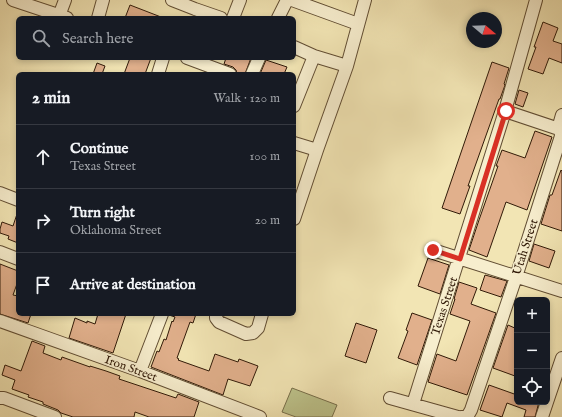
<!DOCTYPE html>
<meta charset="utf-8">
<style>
body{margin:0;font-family:"IM FELL English",serif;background:#242831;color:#f1f3f6}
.controls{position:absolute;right:12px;bottom:12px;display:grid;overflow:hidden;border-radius:6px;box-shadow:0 2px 6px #0003}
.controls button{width:36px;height:36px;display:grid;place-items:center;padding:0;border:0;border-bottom:1px solid #363941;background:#171b24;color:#f1f3f6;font:20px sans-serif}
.compass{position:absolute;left:466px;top:12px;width:36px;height:36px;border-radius:50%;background:#171b24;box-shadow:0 2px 6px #0003;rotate:109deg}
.stop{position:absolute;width:12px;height:12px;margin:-9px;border:3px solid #d93025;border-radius:50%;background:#fff}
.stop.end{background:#d93025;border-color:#fff;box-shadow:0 1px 4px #0008}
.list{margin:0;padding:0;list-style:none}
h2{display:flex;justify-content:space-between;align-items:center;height:52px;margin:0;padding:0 16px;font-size:17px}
h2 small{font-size:13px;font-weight:400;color:#9ea1a6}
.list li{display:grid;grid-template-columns:26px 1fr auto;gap:12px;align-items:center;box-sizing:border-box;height:64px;padding:0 16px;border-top:1px solid #363941}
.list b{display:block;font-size:15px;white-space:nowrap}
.list p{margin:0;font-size:13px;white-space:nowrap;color:#9ea1a6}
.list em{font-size:13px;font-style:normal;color:#9ea1a6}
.icon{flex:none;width:22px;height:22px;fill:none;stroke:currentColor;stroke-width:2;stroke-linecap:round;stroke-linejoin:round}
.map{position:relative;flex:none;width:562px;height:417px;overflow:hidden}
.search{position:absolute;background:#171b24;box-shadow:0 2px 6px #0003;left:16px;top:16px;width:280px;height:44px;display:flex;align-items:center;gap:10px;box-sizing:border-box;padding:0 14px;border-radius:6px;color:#9ea1a6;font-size:15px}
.panel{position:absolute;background:#171b24;box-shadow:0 2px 6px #0003;left:16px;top:72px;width:280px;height:244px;border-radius:6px}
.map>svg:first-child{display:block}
</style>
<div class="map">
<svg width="562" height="417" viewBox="0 0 562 417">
<rect width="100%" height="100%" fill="#f2e5b4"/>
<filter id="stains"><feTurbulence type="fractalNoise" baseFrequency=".005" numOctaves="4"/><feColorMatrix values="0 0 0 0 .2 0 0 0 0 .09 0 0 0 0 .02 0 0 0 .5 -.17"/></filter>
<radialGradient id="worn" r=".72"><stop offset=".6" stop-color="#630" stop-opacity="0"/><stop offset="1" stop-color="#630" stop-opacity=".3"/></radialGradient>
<path fill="#bdc38b" stroke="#776e4a" d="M292,388l45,17 -5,12h-36l-14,-5z"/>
<path fill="#e1b08c" stroke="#311a08" d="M130,5l31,12 -1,1h-35z
M543,22l15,6 -5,13 9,3v19l-13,-5 -6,16 -15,-5 8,-22h-2z
M130,58h21l-6,16h-21z
M226,58h25l-6,16 -8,-1 -1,-3 -3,-3 -9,-3z
M266,60l21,7 -3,7h-24z
M492,62l17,6 -5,16 1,1 -5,14h-1l-31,87h2l-10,28 -18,-6z
M97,63l8,3 -3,8h-9z
M519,90l9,3 -5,14 -8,-3z
M535,131l17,6 -25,73 -21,-8 -19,55 -18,-7 10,-30 19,-54h-2l6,-16 23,8z
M561,170l1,1v60l-21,-7 9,-29h2z
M17,214h1v29l-10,-4 1,-3 -9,-3v-4l2,-7 11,4z
M534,244l21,7 -6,17 -20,-7z
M428,258l21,7 -9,29 -22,-8z
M0,264l18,7v10l-5,14 5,1v18h13l-3,9 -28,-9z
M485,275l22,6 -6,16 -21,-7z
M459,282l18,6 -6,16 25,9 -29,82 -39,-13 9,-28 19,7 14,-40 -20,-7 5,-15h-1z
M412,313l20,7 -15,45 -19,-7 10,-27 -2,-1z
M98,314h28l-13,39 -44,-15 6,-20 12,5v-2l8,3z
M170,314h26l-3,9 -3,-1 -13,36 2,1 -1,1 31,11 6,-17 23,8 1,-3 19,7 -8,20 -22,-7 -5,16 -72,-28 6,-16 2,1 5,-13 2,1 6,-19 1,1 2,-5 -6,-2z
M356,323l21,7 -11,33 -21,-7z
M508,325l9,4v42l-2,5 -22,-8z
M32,341l13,5 -2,7 18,7 1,-3 28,10v-1l16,5 14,5 -1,3 57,19 2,-4 21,8 -5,15h-45l-14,-5 -1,5h-61l-12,-4 -3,-3 -15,-6v-2l-15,-5 1,-2 -17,-6 3,-9 -13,-5 3,-10 16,6z
M489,385l28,10v7h22l-4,15h-11l2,-7 -19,-7 -5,14 -22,-7z"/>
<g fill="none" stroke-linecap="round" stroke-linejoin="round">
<g stroke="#614d33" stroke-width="14">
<path id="minor" d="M13,0l54,18
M172,0l23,9 26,9
M292,0l66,24
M59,16l6,-16
M98,18l5,-18
M233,18l7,-18
M278,18l9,-18
M294,47l20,9 33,10
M187,58l43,16
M158,74l5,-16
M252,74l7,-16
M294,106l20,-50
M505,111l57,19
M294,143l23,7
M0,193l18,7
M294,219l23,-69 30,-84 18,-66
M433,250l129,41
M0,252l18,7
M216,314v4l3,4 27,12 7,-1 5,-5 4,-14
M0,321l140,50 120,46
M140,371l22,-57
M0,398h4l51,19
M390,398l68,19
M547,402l15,-44
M413,404l92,-293 31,-111
M461,417h6l4,-7 45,-133 45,-141 -1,-14 2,-7
M542,417l5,-15"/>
</g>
<use href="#minor" stroke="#f7eece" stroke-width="12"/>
</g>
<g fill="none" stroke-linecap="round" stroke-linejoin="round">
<path stroke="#d93025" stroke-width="5" d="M433,250l27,9 46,-148"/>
</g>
<g text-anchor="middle" stroke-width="3" stroke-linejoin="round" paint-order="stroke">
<g font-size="12" fill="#311a08" stroke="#f7eece">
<text transform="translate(525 247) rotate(-72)" y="4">Utah Street</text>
<text transform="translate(444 306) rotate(-72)" y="4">Texas Street</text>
<text transform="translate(131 368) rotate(20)" y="4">Iron Street</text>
</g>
</g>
<rect width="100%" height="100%" filter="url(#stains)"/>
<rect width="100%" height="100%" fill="url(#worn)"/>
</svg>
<div class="controls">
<button>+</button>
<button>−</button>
<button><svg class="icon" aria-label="locate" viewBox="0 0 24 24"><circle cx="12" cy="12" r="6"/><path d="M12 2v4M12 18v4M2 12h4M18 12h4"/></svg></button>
</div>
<svg class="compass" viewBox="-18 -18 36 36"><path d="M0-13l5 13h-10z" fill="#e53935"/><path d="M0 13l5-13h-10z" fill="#9ea1a6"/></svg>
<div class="stop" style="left:506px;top:111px"></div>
<div class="stop end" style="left:433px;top:250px"></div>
<div class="search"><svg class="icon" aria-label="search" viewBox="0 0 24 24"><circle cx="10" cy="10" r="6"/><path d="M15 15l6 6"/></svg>Search here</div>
<section class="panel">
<h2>2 min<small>Walk · 120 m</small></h2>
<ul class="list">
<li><svg class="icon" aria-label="ahead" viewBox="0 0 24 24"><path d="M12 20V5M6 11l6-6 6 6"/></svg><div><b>Continue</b><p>Texas Street</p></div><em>100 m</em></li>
<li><svg class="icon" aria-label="right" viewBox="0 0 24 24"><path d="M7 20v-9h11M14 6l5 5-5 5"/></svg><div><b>Turn right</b><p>Oklahoma Street</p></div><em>20 m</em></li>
<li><svg class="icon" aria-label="arrive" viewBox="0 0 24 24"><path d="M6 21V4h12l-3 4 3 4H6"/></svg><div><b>Arrive at destination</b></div></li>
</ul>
</section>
</div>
